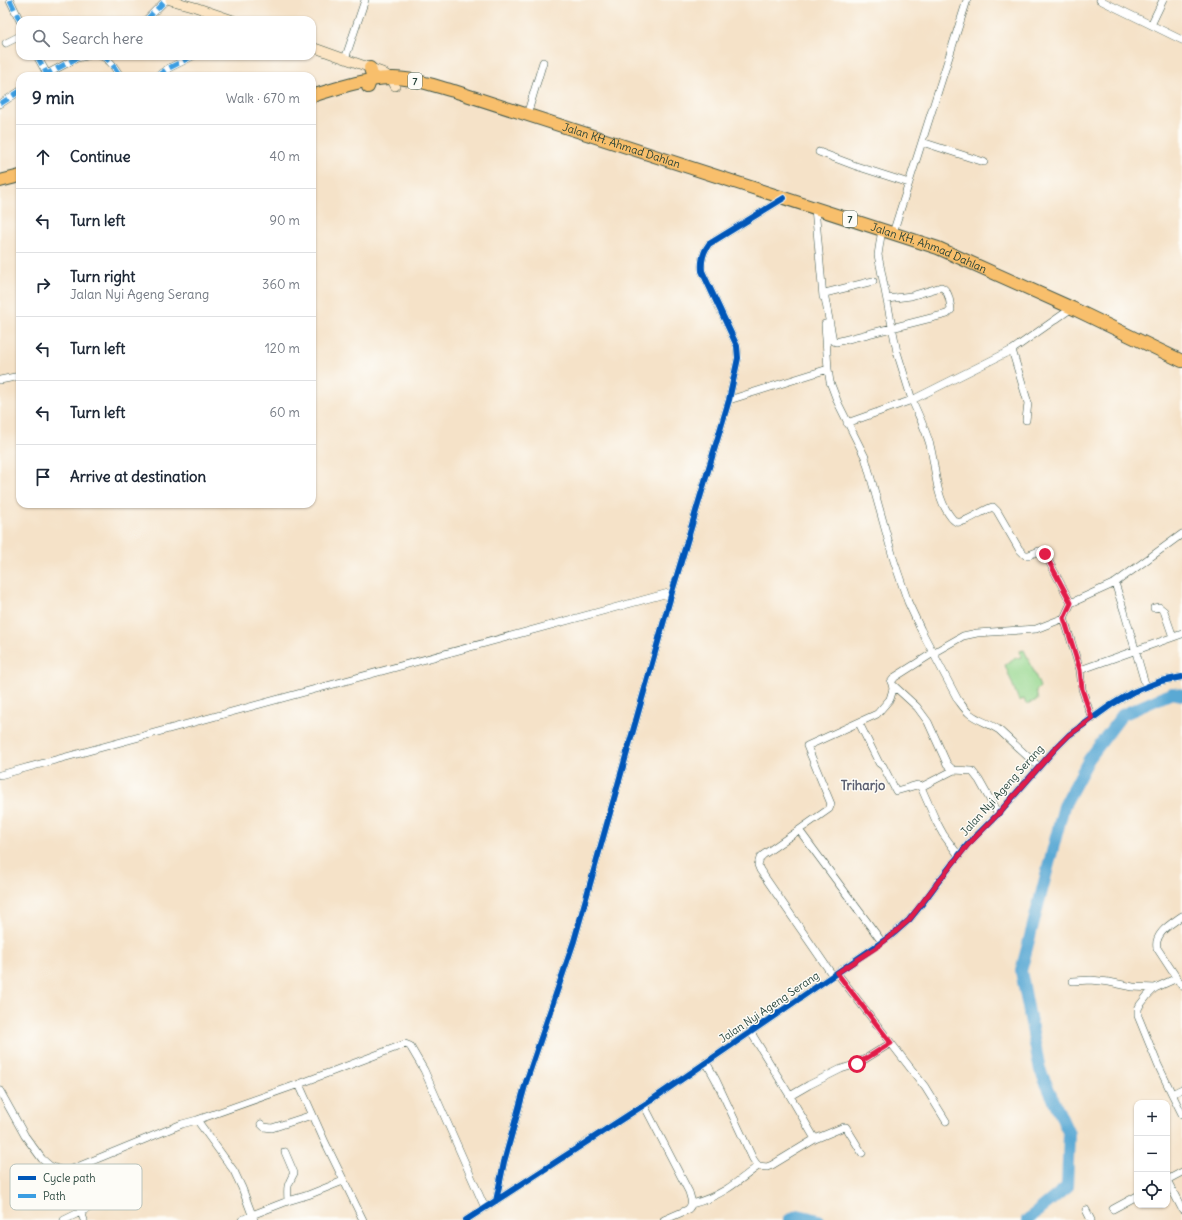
<!DOCTYPE html>
<meta charset="utf-8">
<style>
body{margin:0;font-family:Delius,sans-serif;background:#f6f6f7;color:#1f2937}
.controls{position:absolute;right:12px;bottom:12px;display:grid;overflow:hidden;border-radius:8px;box-shadow:0 1px 3px #0004}
.controls button{width:36px;height:36px;display:grid;place-items:center;padding:0;border:0;border-bottom:1px solid #e0e1e3;background:#fff;color:#1f2937;font:20px sans-serif}
.stop{position:absolute;width:12px;height:12px;margin:-9px;border:3px solid #e11d48;border-radius:50%;background:#fff}
.stop.end{background:#e11d48;border-color:#fff;box-shadow:0 1px 4px #0008}
.list{margin:0;padding:0;list-style:none}
h2{display:flex;justify-content:space-between;align-items:center;height:52px;margin:0;padding:0 16px;font-size:17px}
h2 small{font-size:13px;font-weight:400;color:#747a83}
.list li{display:grid;grid-template-columns:26px 1fr auto;gap:12px;align-items:center;box-sizing:border-box;height:64px;padding:0 16px;border-top:1px solid #e0e1e3}
.list b{display:block;font-size:15px;white-space:nowrap}
.list p{margin:0;font-size:13px;white-space:nowrap;color:#747a83}
.list em{font-size:13px;font-style:normal;color:#747a83}
.icon{flex:none;width:22px;height:22px;fill:none;stroke:currentColor;stroke-width:2;stroke-linecap:round;stroke-linejoin:round}
.map{position:relative;flex:none;width:1182px;height:1220px;overflow:hidden}
.search{position:absolute;background:#fff;box-shadow:0 1px 3px #0004;left:16px;top:16px;width:300px;height:44px;display:flex;align-items:center;gap:10px;box-sizing:border-box;padding:0 14px;border-radius:12px;color:#747a83;font-size:15px}
.panel{position:absolute;background:#fff;box-shadow:0 1px 3px #0004;left:16px;top:72px;width:300px;height:436px;border-radius:12px}
.map>svg:first-child{display:block}
</style>
<div class="map">
<svg width="1182" height="1220" viewBox="0 0 1182 1220">
<rect width="100%" height="100%" fill="#fdfcf7"/>
<filter id="ink" filterUnits="userSpaceOnUse"><feTurbulence type="fractalNoise" baseFrequency=".025" numOctaves="2"/><feDisplacementMap in="SourceGraphic" scale="8" xChannelSelector="R" yChannelSelector="G"/><feConvolveMatrix kernelMatrix="1 2 1 2 8 2 1 2 1" color-interpolation-filters="sRGB"/></filter>
<filter id="wash" filterUnits="userSpaceOnUse"><feTurbulence type="fractalNoise" baseFrequency=".012" numOctaves="4" result="noise"/><feDisplacementMap in="SourceGraphic" scale="16" xChannelSelector="R" yChannelSelector="G"/><feGaussianBlur stdDeviation="0.9" result="paint"/><feColorMatrix in="noise" values="0 0 0 0 0 0 0 0 0 0 0 0 0 0 0 0 0 1.4 0 .05"/><feComposite in="paint" operator="in"/></filter>
<g filter="url(#wash)">
<rect width="100%" height="100%" fill="#f5e2c8"/>
<path fill="#96d78e" stroke="#5a8a61" d="M1024,650l8,17 8,20 -4,4 2,9 -12,4 -2,-5 -5,2 -14,-36 8,-6 8,-2 -1,-6z"/>
<g fill="none" stroke-linecap="round" stroke-linejoin="round">
<path stroke="#5aa9d4" stroke-width="12" d="M789,1220l9,-5 21,5
M1027,1220l40,-33 2,-53 -29,-64 -19,-99 43,-165 25,-47 33,-44 50,-22 10,2"/>
</g>
</g>
<g filter="url(#ink)">
<g fill="none" stroke-linecap="round" stroke-linejoin="round">
<g stroke="#3f564a" stroke-width="8">
<path id="street" d="M10,0l10,21
M1100,0l82,40
M146,20l20,-20
M1151,25l12,-25
M6,43l14,-7
M37,56l10,18
M101,56c9,3 14,12 19,20
M345,59l20,-59
M43,76l34,-18 10,-2
M157,76l12,-8 24,-12
M0,104l20,-13
M527,115l16,-53
M922,142l62,20
M819,152l37,14 53,17
M815,208l8,89
M882,229l-4,26 2,10 17,87 15,48 100,-50 60,-42
M893,233l74,-233
M873,281l-48,12v5l8,43 3,1 111,-28 4,-4c-1,-8 -2,-20 -10,-23l-30,9 -24,3
M1012,350l16,53 -2,17
M828,369l2,13 8,21 27,54 29,104 14,41 13,28 37,70c4,5 7,10 12,14 9,7 19,9 29,16l40,37
M0,380l20,-4
M729,400l99,-31 -3,-45
M847,423l65,-23c6,14 14,30 18,45 6,23 5,48 18,68 2,3 5,8 9,9 8,2 27,-13 36,-15l4,4 22,38 6,6h4l10,-4 6,3 26,49
M1115,583l67,-49
M1154,608l5,-1 5,4 9,26
M1080,670l-16,-52 7,-15 44,-20 9,28 22,76
M1092,719l-10,-30 -2,-19 102,-36
M859,723l20,40 4,3 13,25 21,-6 4,2 15,34 7,13 16,22
M0,775l672,-183
M921,787l33,-17
M998,814l-19,-34 -7,-9 -18,-1 -3,-2 -4,-4 -19,-42 -11,-15 -25,-23 -1,-2 4,-5 38,-24 30,-17 14,-3 59,-4 28,-11
M799,830l-36,25 -3,3 -2,7 2,5 73,106
M1182,916c-11,8 -28,17 -25,32l25,38
M882,942l-83,-112 30,-21 2,-5 -24,-58 70,-32 13,-15 3,-10 -1,-5
M1177,978l-22,10 -8,8 -7,9 -2,4v7l20,49 14,29 10,-5
M1073,981l18,-1 18,2 24,5 22,1
M891,1043l34,44 21,34
M706,1062l10,18 37,79 5,7 9,1 5,-2 43,-26 -25,-43 -40,-65
M299,1084l106,-40 5,2 14,24 61,138
M0,1091l25,45 17,23 8,7 15,6 117,-48 15,-4 37,51 8,17 12,32
M1172,1094l10,20
M790,1096l19,-11 32,-16 16,-5 34,-21 -54,-70
M644,1105l45,87c2,7 5,13 -2,18l-23,10
M197,1120l102,-36 25,56 39,80
M261,1124l3,3 8,1 40,-13
M815,1139l29,-12h2l16,26
M285,1152l9,21c-7,13 -7,13 -6,28
M65,1172l19,48
M1167,1180l15,29
M1167,1180l15,-8
M496,1201l8,-39 22,-80 48,-141 98,-349 57,-192 9,-42 -1,-12 -35,-75c-1,-10 1,-19 7,-27l75,-46
M692,1204c29,-8 43,-20 66,-38
M1113,1209l24,-13
M1086,1210l5,10
M64,1220l39,-19
M242,1220l10,-5 36,-14 20,-6 35,-14
M466,1220l184,-119 242,-166 17,-15 13,-16 16,-22 29,-37 31,-31 56,-64 15,-15 42,-30 20,-12 30,-12 21,-4"/>
</g>
<g stroke="#3f564a" stroke-width="10">
<path id="secondary" d="M170,0l25,7 38,13
M312,47l70,25 9,6 4,8"/>
</g>
<g stroke="#3f564a" stroke-width="14">
<g id="highway">
<path d="M368,87l4,-12 -2,-7"/>
<path id="s1" d="M312,96c26,-8 51,-17 78,-18 20,-1 45,8 64,13l484,157 134,60 110,53"/>
<path d="M0,181l20,-5"/>
</g>
</g>
<use href="#street" stroke="#fff" stroke-width="7"/>
<use href="#secondary" stroke="#fce5c4" stroke-width="9"/>
<use href="#highway" stroke="#f8bf6c" stroke-width="12"/>
<path stroke="#3c9ee2" stroke-width="5" stroke-dasharray="10 5" stroke-linecap="butt" d="M10,0l10,21
M146,20l20,-20
M37,56l10,18
M101,56c9,3 14,12 19,20
M43,76l34,-18 10,-2
M157,76l12,-8 24,-12
M0,104l20,-13"/>
<g stroke="#fdfcf7" stroke-width="8">
<path id="cycleway" d="M496,1201l8,-39 22,-80 48,-141 98,-349 57,-192 9,-42 -1,-12 -35,-75c-1,-10 1,-19 7,-27l75,-46
M466,1220l184,-119 242,-166 17,-15 13,-16 16,-22 29,-37 31,-31 56,-64 15,-15 42,-30 20,-12 30,-12 21,-4"/>
</g>
<use href="#cycleway" stroke="#0057b8" stroke-width="6"/>
</g>
</g>
<g fill="none" stroke-linecap="round" stroke-linejoin="round" filter="url(#ink)">
<path stroke="#e11d48" stroke-width="5" d="M857,1064l34,-21 -54,-70 40,-26 15,-12 17,-15 29,-38 30,-37 30,-31 56,-64 15,-15 23,-16 -10,-30 -2,-19 -16,-52 7,-15 -26,-49"/>
</g>
<g text-anchor="middle" stroke-width="3" stroke-linejoin="round" paint-order="stroke">
<g fill="#fdfcf7" stroke="#62766e" stroke-width="1">
<rect x="408" y="73" width="14" height="16" rx="3"/>
<rect x="843" y="211" width="14" height="16" rx="3"/>
</g>
<g font-size="10" font-weight="bold" fill="#1f3d34">
<text x="415" y="85">7</text>
<text x="850" y="223">7</text>
</g>
<g font-size="11" fill="#1f3d34" stroke="#fdfcf7">
<text dy="4" stroke="none"><textPath href="#s1" startOffset="322">Jalan KH. Ahmad Dahlan</textPath></text>
<text dy="4" stroke="none"><textPath href="#s1" startOffset="646">Jalan KH. Ahmad Dahlan</textPath></text>
<text transform="translate(1002 790) rotate(-48)" y="4">Jalan Nyi Ageng Serang</text>
<text transform="translate(769 1007) rotate(-34)" y="4">Jalan Nyi Ageng Serang</text>
</g>
<g font-size="13" font-weight="bold" fill="#5c5f70" stroke="#fdfcf7">
<text x="863" y="790">Triharjo</text>
</g>
</g>
<rect x="10" y="1164" width="132" height="46" rx="6" fill="#fdfcf7" stroke="#bac3bc" stroke-width="1"/>
<rect x="18" y="1176" width="18" height="4" fill="#0057b8"/>
<rect x="18" y="1194" width="18" height="4" fill="#3c9ee2"/>
<g font-size="11" fill="#1f3d34">
<text x="43" y="1182">Cycle path</text>
<text x="43" y="1200">Path</text>
</g>
</svg>
<div class="controls">
<button>+</button>
<button>−</button>
<button><svg class="icon" aria-label="locate" viewBox="0 0 24 24"><circle cx="12" cy="12" r="6"/><path d="M12 2v4M12 18v4M2 12h4M18 12h4"/></svg></button>
</div>
<div class="stop" style="left:857px;top:1064px"></div>
<div class="stop end" style="left:1045px;top:554px"></div>
<div class="search"><svg class="icon" aria-label="search" viewBox="0 0 24 24"><circle cx="10" cy="10" r="6"/><path d="M15 15l6 6"/></svg>Search here</div>
<section class="panel">
<h2>9 min<small>Walk · 670 m</small></h2>
<ul class="list">
<li><svg class="icon" aria-label="ahead" viewBox="0 0 24 24"><path d="M12 20V5M6 11l6-6 6 6"/></svg><div><b>Continue</b></div><em>40 m</em></li>
<li><svg class="icon" aria-label="left" viewBox="0 0 24 24"><path d="M17 20v-9H6M10 6l-5 5 5 5"/></svg><div><b>Turn left</b></div><em>90 m</em></li>
<li><svg class="icon" aria-label="right" viewBox="0 0 24 24"><path d="M7 20v-9h11M14 6l5 5-5 5"/></svg><div><b>Turn right</b><p>Jalan Nyi Ageng Serang</p></div><em>360 m</em></li>
<li><svg class="icon" aria-label="left" viewBox="0 0 24 24"><path d="M17 20v-9H6M10 6l-5 5 5 5"/></svg><div><b>Turn left</b></div><em>120 m</em></li>
<li><svg class="icon" aria-label="left" viewBox="0 0 24 24"><path d="M17 20v-9H6M10 6l-5 5 5 5"/></svg><div><b>Turn left</b></div><em>60 m</em></li>
<li><svg class="icon" aria-label="arrive" viewBox="0 0 24 24"><path d="M6 21V4h12l-3 4 3 4H6"/></svg><div><b>Arrive at destination</b></div></li>
</ul>
</section>
</div>
